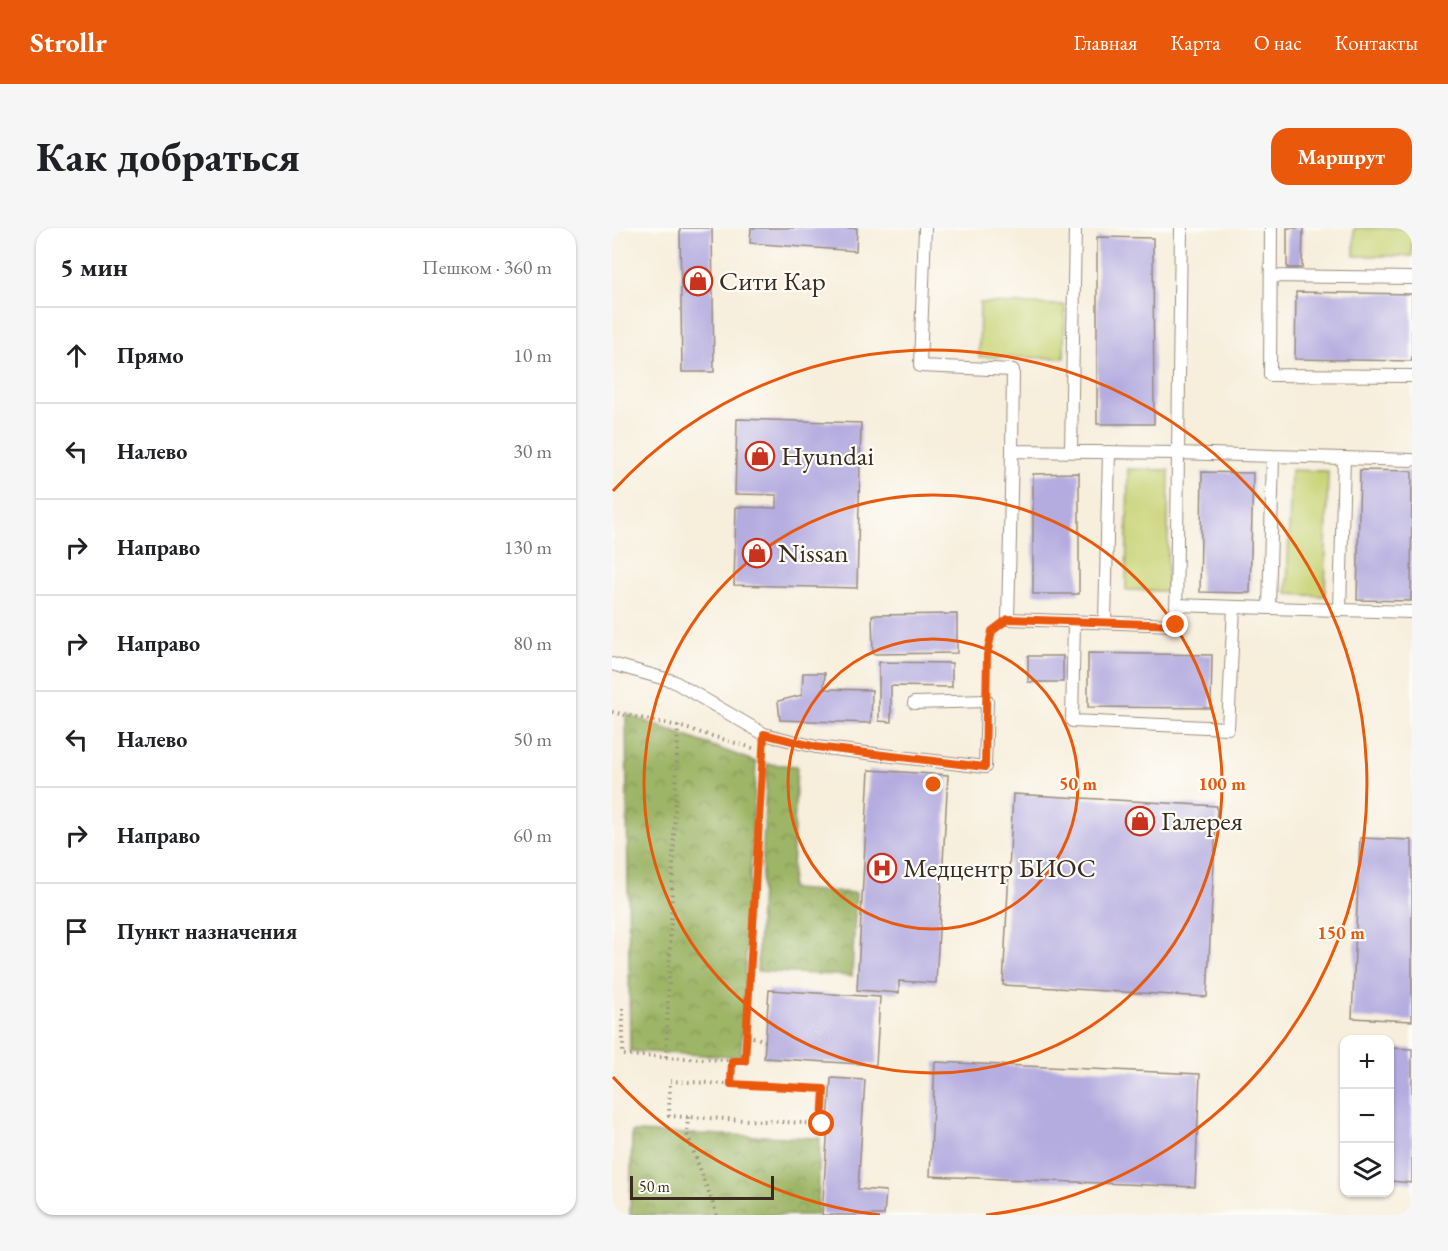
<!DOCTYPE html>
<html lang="ru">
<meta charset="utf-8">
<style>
body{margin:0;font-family:"EB Garamond",serif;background:#f6f6f6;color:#202124}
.controls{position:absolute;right:18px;bottom:18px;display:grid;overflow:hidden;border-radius:12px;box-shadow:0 2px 4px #0004}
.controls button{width:54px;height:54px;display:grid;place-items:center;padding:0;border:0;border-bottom:2px solid #e0e0e0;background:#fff;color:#202124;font:30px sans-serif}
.scale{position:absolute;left:18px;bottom:15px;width:144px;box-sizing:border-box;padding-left:6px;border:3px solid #3b2a1e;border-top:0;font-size:16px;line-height:21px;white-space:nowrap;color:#3b2a1e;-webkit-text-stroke:4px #fdfcf7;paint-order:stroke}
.stop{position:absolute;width:18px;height:18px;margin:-14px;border:4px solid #ea580c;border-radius:50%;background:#fff}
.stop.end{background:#ea580c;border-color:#fff;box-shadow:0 2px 6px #0008}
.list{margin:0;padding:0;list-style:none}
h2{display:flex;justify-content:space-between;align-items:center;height:78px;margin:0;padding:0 24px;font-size:26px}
h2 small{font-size:20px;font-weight:400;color:#757577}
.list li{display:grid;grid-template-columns:39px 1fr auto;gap:18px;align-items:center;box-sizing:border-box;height:96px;padding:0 24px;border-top:2px solid #e0e0e0}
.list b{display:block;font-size:22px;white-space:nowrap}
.list em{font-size:20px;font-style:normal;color:#757577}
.icon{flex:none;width:33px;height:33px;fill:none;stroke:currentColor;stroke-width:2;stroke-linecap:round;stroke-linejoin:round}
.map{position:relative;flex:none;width:800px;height:987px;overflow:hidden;border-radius:18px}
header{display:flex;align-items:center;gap:36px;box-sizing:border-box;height:84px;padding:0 30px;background:#ea580c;color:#fff}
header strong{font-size:28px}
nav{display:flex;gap:33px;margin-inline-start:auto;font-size:21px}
.intro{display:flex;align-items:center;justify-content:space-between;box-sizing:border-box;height:144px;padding:0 36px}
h1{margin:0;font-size:42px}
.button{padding:15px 27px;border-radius:18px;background:#ea580c;color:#fff;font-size:21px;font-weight:700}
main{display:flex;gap:36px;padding:0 36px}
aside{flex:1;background:#fff;border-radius:18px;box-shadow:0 2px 4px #0004}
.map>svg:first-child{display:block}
</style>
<header>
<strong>Strollr</strong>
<nav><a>Главная</a><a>Карта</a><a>О нас</a><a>Контакты</a></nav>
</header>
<div class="intro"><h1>Как добраться</h1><a class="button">Маршрут</a></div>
<main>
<aside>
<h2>5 мин<small>Пешком · 360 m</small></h2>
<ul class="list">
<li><svg class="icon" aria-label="ahead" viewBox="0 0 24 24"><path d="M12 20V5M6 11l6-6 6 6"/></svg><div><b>Прямо</b></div><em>10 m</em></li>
<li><svg class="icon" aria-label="left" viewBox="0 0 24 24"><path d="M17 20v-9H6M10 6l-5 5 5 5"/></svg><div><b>Налево</b></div><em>30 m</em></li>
<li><svg class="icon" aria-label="right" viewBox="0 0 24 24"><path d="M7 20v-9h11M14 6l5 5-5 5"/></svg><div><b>Направо</b></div><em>130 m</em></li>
<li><svg class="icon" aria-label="right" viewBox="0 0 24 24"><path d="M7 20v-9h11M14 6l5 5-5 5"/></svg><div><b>Направо</b></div><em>80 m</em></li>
<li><svg class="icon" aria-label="left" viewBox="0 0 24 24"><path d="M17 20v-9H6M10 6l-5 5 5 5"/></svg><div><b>Налево</b></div><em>50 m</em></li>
<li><svg class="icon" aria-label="right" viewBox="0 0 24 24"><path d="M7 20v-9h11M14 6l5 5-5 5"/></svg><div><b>Направо</b></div><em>60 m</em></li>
<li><svg class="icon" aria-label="arrive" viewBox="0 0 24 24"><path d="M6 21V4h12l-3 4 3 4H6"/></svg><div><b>Пункт назначения</b></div></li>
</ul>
</aside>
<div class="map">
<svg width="800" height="987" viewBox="0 0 800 987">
<defs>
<pattern id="forest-crowns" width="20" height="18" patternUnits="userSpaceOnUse" patternTransform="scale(1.5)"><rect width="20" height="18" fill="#9db566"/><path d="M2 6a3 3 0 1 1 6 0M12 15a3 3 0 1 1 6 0" fill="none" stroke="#819353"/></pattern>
</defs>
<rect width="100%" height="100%" fill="#fdfcf7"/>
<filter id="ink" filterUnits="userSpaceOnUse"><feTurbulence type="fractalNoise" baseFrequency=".0167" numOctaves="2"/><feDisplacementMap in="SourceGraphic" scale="12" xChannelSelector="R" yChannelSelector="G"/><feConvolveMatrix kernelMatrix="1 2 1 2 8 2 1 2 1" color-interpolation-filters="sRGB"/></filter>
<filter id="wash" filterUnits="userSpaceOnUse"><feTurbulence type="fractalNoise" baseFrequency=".008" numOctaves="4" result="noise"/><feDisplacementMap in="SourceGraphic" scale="24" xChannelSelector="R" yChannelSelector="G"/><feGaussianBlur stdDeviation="1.35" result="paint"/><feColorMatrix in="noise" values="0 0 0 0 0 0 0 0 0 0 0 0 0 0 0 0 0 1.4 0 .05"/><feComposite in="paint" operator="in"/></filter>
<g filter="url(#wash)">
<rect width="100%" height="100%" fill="#f7eedc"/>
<path fill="url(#forest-crowns)" stroke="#6c7042" stroke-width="1.5" d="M14,486l130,48 -15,295 -111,-6z
M155,536l30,2 -6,123 65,4 -4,83 -95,-5z
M20,904l188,6 -2,77h-188z"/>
<path fill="#c7d375" stroke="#817e4a" stroke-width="1.5" d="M742,0h58v28h-58z
M368,75l85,2 -1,53 -85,-1z
M516,241l41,1 -2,121 -41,-1z
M679,242l37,1 -3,125 -38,-2z"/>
<g id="blocks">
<path fill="#b4abdf" d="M68,0h32l2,144h-32z
M139,0h106l-1,23 -106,-8z
M675,0h16l-1,40h-15z
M485,9l56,1 1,186h-57z
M684,64l116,2v67l-117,-2z
M125,191l124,4 -4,165 -123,-3 2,-78 41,1v-13l-42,-1z
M748,242l52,1 -1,130 -54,-1z
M590,244l51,1 -3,120 -50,-1z
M467,245v121h-46v-120z
M345,386v39l-84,1 -1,-39z
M476,425l124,2 -1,53 -123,-1z
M416,428h35v26h-35z
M267,434l73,1v24l-61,-1v36l-12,-1z
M191,445h22l-1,16 48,1 -1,33 -91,-3 -2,-19 24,-6z
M257,542l79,5 -12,208 -37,-2v12l-42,-3z
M401,566l204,12 -10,191 -204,-12z
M748,610l52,2v181l-60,-3z
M157,762l111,7 -4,68 -112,-7z
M778,820l22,1v134l-22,-2z
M323,834l265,12 -5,113 -265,-11z
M219,850l34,2 -7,109 28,2 -2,24h-62z"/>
</g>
</g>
<g filter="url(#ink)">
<use href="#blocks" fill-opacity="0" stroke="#998c7d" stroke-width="1.5"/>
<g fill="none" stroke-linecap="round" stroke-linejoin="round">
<g stroke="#998c7d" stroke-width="14">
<path id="lane" d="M313,0l-5,138 93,4 -1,81
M569,0l-3,225 95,3
M659,0l-1,147 142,1
M659,48l141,2
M400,223l166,2 -2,172 -168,-6z
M459,223l4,-223
M800,232l-139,-4 -4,152 143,4
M564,377l93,3
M728,382l4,-152
M462,393l-2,100 156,7 6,-121
M493,394l4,-170
M0,436l61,17 91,53 52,13 169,20 2,-66 -73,2"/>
</g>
<path stroke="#998c7d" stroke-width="4" stroke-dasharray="1.5 4.5" stroke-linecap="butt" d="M375,460c0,-18 -4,-49 11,-61
M0,484l66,14 78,23
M11,780v47l122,6 18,-314
M135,807l19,6
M54,829l12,-331
M58,853l154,8 -2,35 -153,-8z
M119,856l1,-23
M76,889l-1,17 30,81"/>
<use href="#lane" stroke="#fff" stroke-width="12"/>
</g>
</g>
<g fill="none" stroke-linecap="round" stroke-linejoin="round" filter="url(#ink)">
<path stroke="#ea580c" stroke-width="8" d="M210,896l2,-35 -93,-5 1,-23h13l19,-327 52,13 169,20 2,-112 5,-24 16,-12 168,6"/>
</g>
<g fill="none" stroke="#e8590c" stroke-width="3">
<circle cx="321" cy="556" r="145"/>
<circle cx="321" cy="556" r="289"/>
<path d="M268 987A434 434 0 0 1 1 849M1 263A434 434 0 1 1 374 987"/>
</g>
<defs>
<g id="shop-ring" transform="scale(1.5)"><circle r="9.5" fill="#fdfcf7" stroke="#c8321e" stroke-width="1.5"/><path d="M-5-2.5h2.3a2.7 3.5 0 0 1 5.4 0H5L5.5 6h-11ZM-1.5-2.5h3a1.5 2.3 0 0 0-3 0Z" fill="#c8321e"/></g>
<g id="hospital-ring" transform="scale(1.5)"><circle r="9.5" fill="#fdfcf7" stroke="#c8321e" stroke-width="1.5"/><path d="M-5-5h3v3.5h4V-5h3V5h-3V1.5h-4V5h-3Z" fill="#c8321e"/></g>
</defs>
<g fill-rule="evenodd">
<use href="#shop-ring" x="86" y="53"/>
<use href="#shop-ring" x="148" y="228"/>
<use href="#shop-ring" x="145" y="325"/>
<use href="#shop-ring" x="528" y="593"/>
<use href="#hospital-ring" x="270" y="640"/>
</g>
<g text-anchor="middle" stroke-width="4.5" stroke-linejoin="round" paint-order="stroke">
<g font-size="27" fill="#3b2a1e" stroke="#fdfcf7" text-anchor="start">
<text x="107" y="62">Сити Кар</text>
<text x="169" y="237">Hyundai</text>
<text x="166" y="334">Nissan</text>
<text x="549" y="602">Галерея</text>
<text x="291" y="649">Медцентр БИОС</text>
</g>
</g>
<circle cx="321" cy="556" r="9" fill="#e8590c" stroke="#fdfcf7" stroke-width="3"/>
<g font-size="18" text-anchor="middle" font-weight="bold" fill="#e8590c" stroke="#fdfcf7" stroke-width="4.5" stroke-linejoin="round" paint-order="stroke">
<text x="466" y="562">50 m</text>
<text x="610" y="562">100 m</text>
<text x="729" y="711">150 m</text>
</g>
</svg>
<div class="controls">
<button>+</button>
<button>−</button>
<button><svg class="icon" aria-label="layers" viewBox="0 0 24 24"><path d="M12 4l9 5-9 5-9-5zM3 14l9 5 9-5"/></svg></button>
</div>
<div class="scale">50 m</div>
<div class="stop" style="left:210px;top:896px"></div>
<div class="stop end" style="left:564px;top:397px"></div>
</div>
</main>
